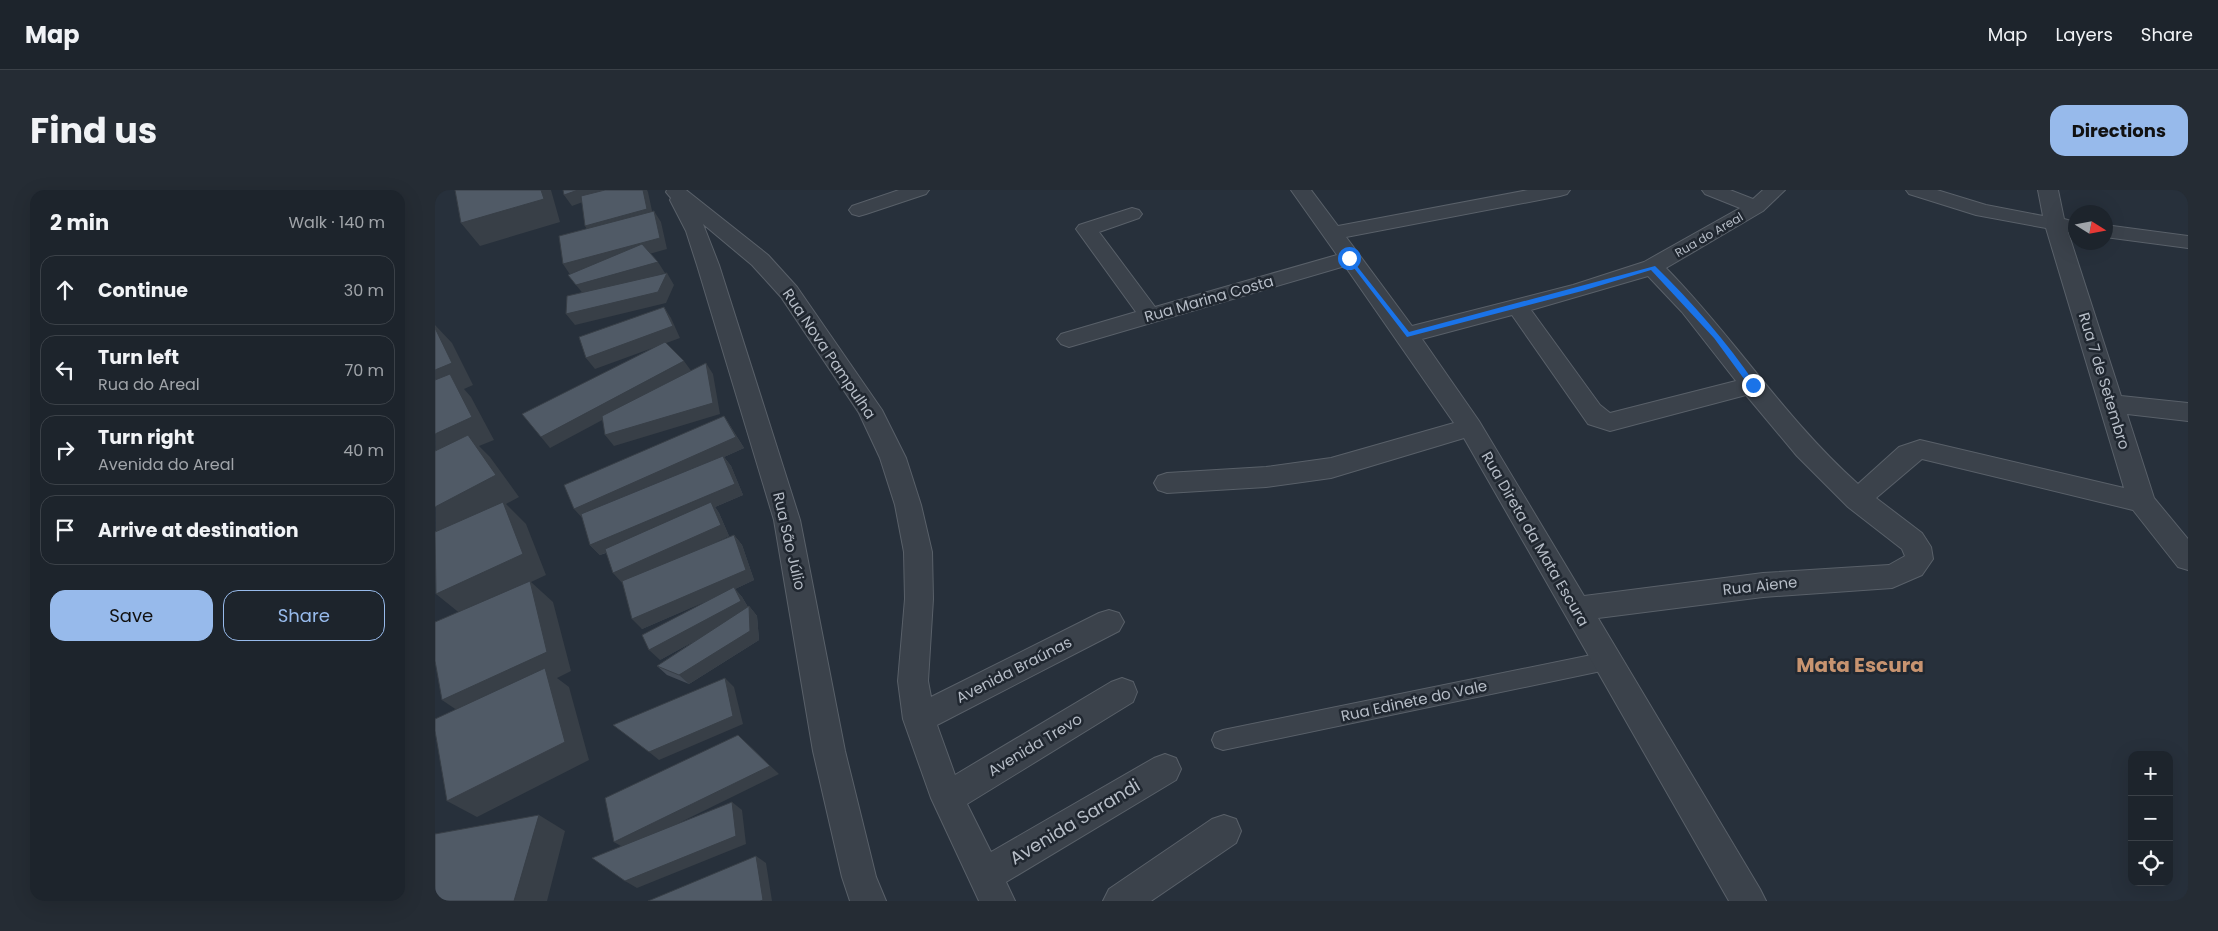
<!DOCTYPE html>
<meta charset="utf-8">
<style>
body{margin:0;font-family:Poppins,sans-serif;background:#252c34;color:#f1f3f6}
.controls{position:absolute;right:15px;bottom:15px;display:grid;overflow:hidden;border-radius:10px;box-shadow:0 5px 20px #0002}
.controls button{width:45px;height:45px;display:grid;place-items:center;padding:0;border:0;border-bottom:1px solid #3b4148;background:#1d242c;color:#f1f3f6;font:25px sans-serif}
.compass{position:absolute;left:1633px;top:15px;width:45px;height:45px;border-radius:50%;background:#1d242c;box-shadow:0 5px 20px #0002;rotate:101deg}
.stop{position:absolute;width:15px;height:15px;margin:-11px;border:4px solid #1a73e8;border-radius:50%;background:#fff}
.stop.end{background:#1a73e8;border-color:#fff;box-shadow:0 1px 5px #0008}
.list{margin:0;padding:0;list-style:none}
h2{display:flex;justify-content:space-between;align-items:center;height:65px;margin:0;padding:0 20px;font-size:21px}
h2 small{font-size:16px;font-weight:400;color:#a0a4a9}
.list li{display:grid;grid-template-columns:32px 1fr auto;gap:15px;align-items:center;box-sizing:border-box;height:70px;margin:0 10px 10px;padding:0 10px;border:1px solid #3b4148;border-radius:15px}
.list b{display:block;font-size:19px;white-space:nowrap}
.list p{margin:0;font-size:16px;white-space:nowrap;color:#a0a4a9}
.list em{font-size:16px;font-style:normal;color:#a0a4a9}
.actions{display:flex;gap:10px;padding:15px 20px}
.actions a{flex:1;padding:11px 0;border:1px solid #97baeb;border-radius:15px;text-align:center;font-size:18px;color:#97baeb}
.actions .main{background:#97baeb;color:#111}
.icon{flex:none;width:28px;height:28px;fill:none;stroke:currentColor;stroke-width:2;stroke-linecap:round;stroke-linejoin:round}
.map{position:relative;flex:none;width:1753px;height:711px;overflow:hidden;border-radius:15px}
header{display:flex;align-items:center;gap:30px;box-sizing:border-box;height:70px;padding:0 25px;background:#1d242c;border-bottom:1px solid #3b4148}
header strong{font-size:24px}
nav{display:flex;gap:28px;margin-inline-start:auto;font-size:18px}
.intro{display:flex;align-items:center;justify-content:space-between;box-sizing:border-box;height:120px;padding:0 30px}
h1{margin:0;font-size:35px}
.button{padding:12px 22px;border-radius:15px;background:#97baeb;color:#111;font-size:18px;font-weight:700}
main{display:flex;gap:30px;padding:0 30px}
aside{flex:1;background:#1d242c;border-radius:15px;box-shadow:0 5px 20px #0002}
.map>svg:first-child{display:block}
</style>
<header>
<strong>Map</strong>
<nav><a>Map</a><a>Layers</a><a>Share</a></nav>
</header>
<div class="intro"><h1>Find us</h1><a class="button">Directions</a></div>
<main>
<aside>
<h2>2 min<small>Walk · 140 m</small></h2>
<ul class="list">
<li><svg class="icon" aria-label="ahead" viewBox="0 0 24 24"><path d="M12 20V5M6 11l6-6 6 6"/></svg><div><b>Continue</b></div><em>30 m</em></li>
<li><svg class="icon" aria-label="left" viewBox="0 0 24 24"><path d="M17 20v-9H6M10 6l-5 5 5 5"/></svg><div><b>Turn left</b><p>Rua do Areal</p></div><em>70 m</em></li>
<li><svg class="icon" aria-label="right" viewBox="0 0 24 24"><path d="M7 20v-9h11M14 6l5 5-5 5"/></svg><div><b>Turn right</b><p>Avenida do Areal</p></div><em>40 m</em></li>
<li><svg class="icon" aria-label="arrive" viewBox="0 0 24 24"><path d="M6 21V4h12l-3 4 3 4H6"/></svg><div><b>Arrive at destination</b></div></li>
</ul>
<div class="actions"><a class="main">Save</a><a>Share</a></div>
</aside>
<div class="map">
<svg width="1753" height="711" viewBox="0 0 1753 711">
<rect width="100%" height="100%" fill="#27303b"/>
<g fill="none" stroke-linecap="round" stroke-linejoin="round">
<g stroke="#596069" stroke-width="2">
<path id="service" d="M1171,462l7,3 3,6 -3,6 -7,3 -383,80 -8,-3 -3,-7 3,-7 8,-3z"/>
</g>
<g stroke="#596069" stroke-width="2">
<path id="minor" d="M232,0h19l82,65 29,32 85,123 24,48 15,47 11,47 1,47 -5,82 3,16 168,-84 10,-3 10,3 5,9 -5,9 -182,94 18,50 156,-93 11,-4 11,4 4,10 -4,10 -166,102 24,48 163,-94 11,-4 11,4 5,11 -5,11 -170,102 9,19h-36l-48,-103 -28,-79 -5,-38 7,-82 -1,-47 -9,-47 -15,-47 -21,-45 -78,-116 -29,-32 -49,-41 16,41 81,255 45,231 31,126 10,24h-36l-8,-24 -29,-126 -39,-231 -77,-255 -11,-34 -16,-31 1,-2 -5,-6z
M464,0h30l-3,4 -60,20 -7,2 -7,-2 -3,-4 3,-4z
M856,0h20l27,36 190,-36h42l-3,4 -7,2 -214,41 66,89 161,-41 71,-23 96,-54 -35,-14 -3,-4h28l23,9 10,-9h22l-22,21 -97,57c68,69 119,151 192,216l41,-37 21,-7 204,48 -78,-260 -70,-13 -67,-21 -3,-4h31l49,15 57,11 -5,-26h20l6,29 11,3v10h-7l53,164 67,7v18l-61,-7 27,84 34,41v31l-10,-3 -45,-57 -211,-51 -46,39 46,35 9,14 2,12 -11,16 -30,13 -129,9 -165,21 162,271 6,12h-37l-265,-463 -133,40 -65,9 -99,6 -9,-3 -4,-7 4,-7 9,-3 99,-6 65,-9 123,-35 -109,-157 -276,81 -8,-3 -4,-5 4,-5 75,-22 -60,-83 3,-4 53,-17 7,2 3,4 -3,4 -40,14 56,75 182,-52zM1213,86l34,36 54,69 -126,32 -10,-8 -69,-95zM1077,125l76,109 22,7 136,-36 51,61 51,51 54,42 3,7 -16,9 -126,8 -179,23 -105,-175 -57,-82z
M1670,35l83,11v12l-83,-11z
M789,625l12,4 5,12 -5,12 -85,58h-48l6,-12 103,-70z"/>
</g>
<use href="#service" fill="#3b424b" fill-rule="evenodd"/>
<use href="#minor" fill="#3b424b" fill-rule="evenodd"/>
</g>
<path fill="#454d58" d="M289,226l20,32 -20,9 7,9 12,29 -28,12 4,6 10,23 -25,11 30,-12 8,10 12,35 -19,9 7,8 6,10 1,-1 8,10 2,24 -70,44 -22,-9 -10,-9 39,-26 -36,20 44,-58 -62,27 -19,-46 -17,-30 -6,2 -10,-10 -7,-27z"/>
<path fill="#383f47" d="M106,0h10l9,32 -80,24 -19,-23z
M143,0h37l-43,16 -8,-11z
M208,0h4l1,2 6,28 -62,17 -7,-11z
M219,21l7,11 6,27 -96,27 -8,-12z
M223,72l7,11 -80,23 -9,-11z
M232,83l7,12 -8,18 -91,22 -9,-11z
M229,117l7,11 9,20 -85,31 -9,-11z
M0,135l17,18 21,42 -9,4 7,8 23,43 -15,6 11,11 29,40 -13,7 20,20 20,51 -15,7 22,20 18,69 -14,7 12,9 20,73 -112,57 -30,-16 23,-82 -28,-19 20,-85 -26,-21z
M249,171l8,11 -142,76 -9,-11z
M271,173l7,11 7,40 -106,32 -9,-11z
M289,226l20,32 -20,9 7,9 12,29 -28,12 4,6 10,23 -106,48 -10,-11 100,-66 -113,48 -10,-10 -6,-25 -10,-11z
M299,345l8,10 12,35 -19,9 7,8 7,12v-3l8,10 2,24 -70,44 -10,-9 70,-64 -89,49 -11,-10 86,-61 -93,40 -10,-10z
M290,488l9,9 9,37 -84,36 -10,-8z
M303,545l41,39 -153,75 -12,-7z
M297,612l10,8 4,34 -109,44 -12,-7z
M104,625l26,16 -18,70h-33z
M321,666l10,7 6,38h-12z"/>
<path fill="#505a66" stroke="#383f47" d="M20,0h86l3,9 -83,24z
M128,0h15l-14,5z
M170,0h38l4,19 -62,17 -4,-30z
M219,21l6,27 -97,26 -4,-28z
M207,54l16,18 -82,23 -8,-10z
M232,83l-9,19 -92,22 1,-18z
M229,117l9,19 -87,32 -7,-21z
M0,138l17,35 -17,7z
M230,152l19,19 -143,76 -19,-23z
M271,173l7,40 -108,32 -3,-19z
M15,184l22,43 -37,17v-54z
M289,226l12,21 -162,72 -10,-24z
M33,245l28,40 -61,32v-56z
M288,266l12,28 -145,61 -9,-31z
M68,312l20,52 -87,40 -1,-62z
M276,312l10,23 -108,48 -8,-24z
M299,345l12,35 -114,49 -10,-38z
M95,391l17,71 -105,48 -7,-39v-39z
M299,397l7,14 -92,49 -7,-15z
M314,416l1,25 -71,44 -22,-9z
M110,478l20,74 -118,59 -12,-70v-12z
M290,488l8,38 -84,36 -36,-27z
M303,545l32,31 -156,76 -9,-44z
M297,612l4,34 -111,45 -33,-23z
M104,625l-25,86h-79v-67z
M321,666l7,44 -3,1h-112z"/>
<path fill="#1a73e8" d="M914,66l60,76 246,-66c37,36 72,76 101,119l-6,2 -36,-49 -63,-68 -69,21 -175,46 -60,-78z"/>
<g text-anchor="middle" stroke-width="5" stroke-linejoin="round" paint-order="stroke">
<g font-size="12" fill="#b6bdc7" stroke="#202730">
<text transform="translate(1274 45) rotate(-30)" y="4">Rua do Areal</text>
</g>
<g font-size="15" fill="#b6bdc7" stroke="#202730">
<text transform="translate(774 109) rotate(-16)" y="5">Rua Marina Costa</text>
<text transform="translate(394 164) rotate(56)" y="5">Rua Nova Pampulha</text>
<text transform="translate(1669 191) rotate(73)" y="5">Rua 7 de Setembro</text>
<text transform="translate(1100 349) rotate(60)" y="5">Rua Direta da Mata Escura</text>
<text transform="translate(354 351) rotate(77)" y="5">Rua São Júlio</text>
<text transform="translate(1325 396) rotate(-6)" y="5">Rua Aiene</text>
<text transform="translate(579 480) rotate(-27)" y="5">Avenida Braúnas</text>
<text transform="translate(979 511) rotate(-12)" y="5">Rua Edinete do Vale</text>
<text transform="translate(600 555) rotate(-31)" y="5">Avenida Trevo</text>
</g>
<g font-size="18" fill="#b6bdc7" stroke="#202730">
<text transform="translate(640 632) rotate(-31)" y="6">Avenida Sarandi</text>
</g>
<g font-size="20" font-weight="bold" fill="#c89470" stroke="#202730">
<text x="1425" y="482">Mata Escura</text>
</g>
</g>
</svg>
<div class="controls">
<button>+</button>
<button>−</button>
<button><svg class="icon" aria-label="locate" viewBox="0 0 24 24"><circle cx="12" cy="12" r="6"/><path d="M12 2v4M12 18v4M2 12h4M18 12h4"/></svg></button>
</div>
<svg class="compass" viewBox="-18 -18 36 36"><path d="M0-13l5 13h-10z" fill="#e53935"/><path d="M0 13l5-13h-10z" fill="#a0a4a9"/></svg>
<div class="stop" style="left:914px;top:68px"></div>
<div class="stop end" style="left:1318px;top:195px"></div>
</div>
</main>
